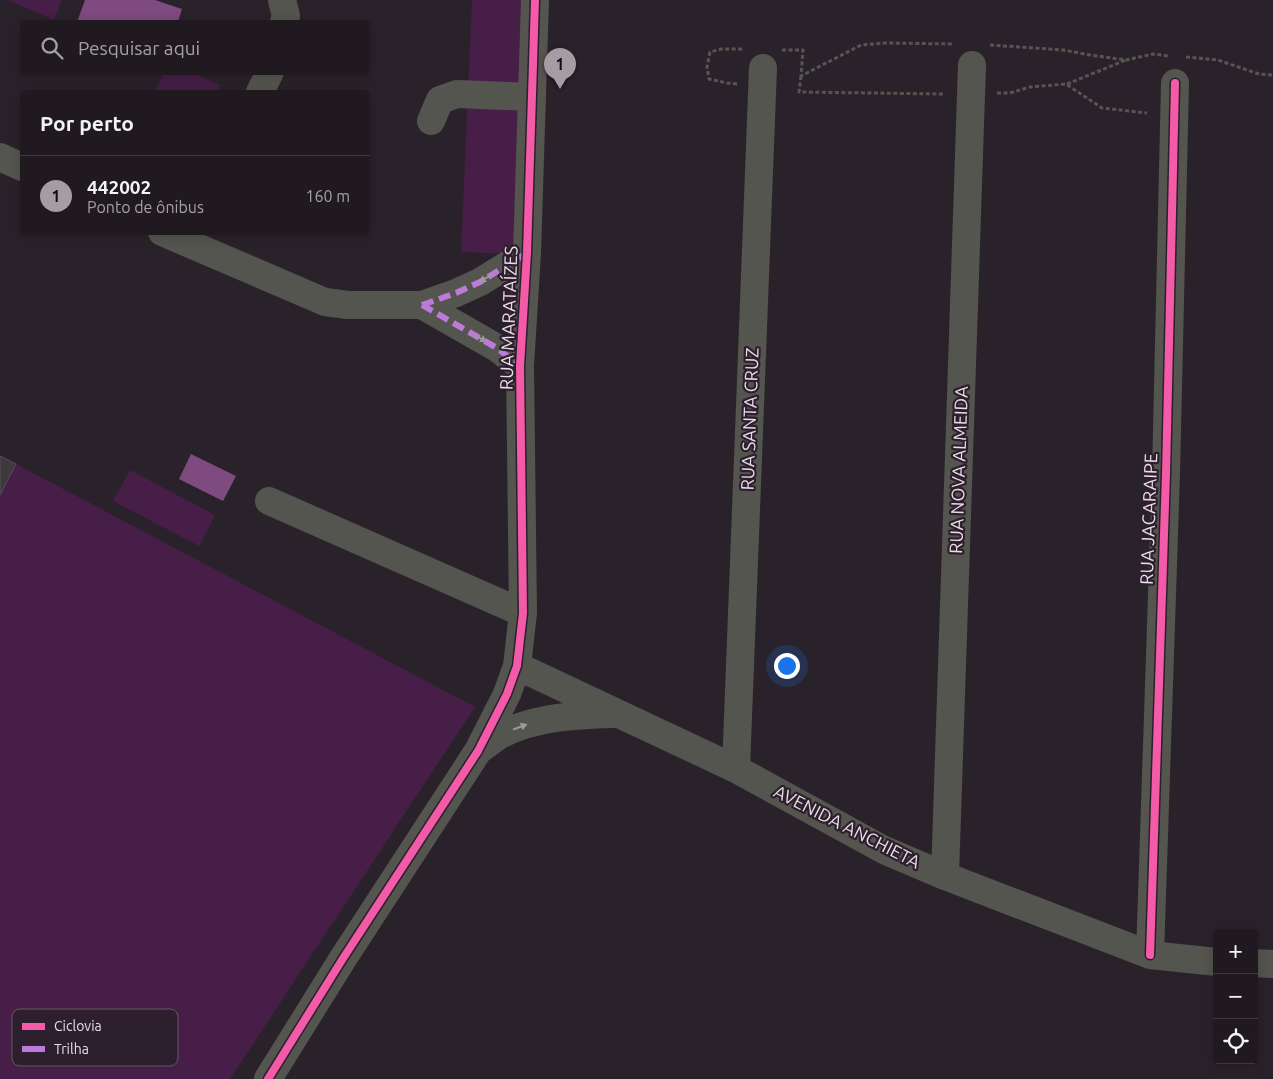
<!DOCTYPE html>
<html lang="pt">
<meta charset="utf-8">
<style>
body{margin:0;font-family:Ubuntu,sans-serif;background:#282329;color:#f1f3f6}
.controls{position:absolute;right:15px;bottom:15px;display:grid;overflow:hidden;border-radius:5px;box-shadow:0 2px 12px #0003}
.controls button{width:45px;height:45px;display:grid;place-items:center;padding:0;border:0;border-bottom:1px solid #3d383e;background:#201a20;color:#f1f3f6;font:25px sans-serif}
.you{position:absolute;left:786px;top:665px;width:18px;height:18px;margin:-12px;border:4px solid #fff;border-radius:50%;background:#1a73e8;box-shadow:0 0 0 8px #1a73e833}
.badge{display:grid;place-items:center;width:32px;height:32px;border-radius:50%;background:#a59ca4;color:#111;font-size:16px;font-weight:700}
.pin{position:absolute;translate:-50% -41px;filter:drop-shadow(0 1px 2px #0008)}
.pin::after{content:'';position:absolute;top:26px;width:18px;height:15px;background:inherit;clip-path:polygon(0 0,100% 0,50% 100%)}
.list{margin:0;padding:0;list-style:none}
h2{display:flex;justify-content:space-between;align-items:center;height:65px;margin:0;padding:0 20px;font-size:21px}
h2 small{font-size:16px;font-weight:400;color:#a2a1a5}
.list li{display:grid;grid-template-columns:32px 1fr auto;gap:15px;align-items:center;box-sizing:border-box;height:80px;padding:0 20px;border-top:1px solid #3d383e}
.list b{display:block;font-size:19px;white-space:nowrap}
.list p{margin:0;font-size:16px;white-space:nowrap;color:#a2a1a5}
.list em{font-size:16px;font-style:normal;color:#a2a1a5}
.icon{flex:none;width:28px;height:28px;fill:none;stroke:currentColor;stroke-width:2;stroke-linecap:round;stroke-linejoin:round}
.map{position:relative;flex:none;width:1273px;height:1079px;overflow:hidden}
.search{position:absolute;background:#201a20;box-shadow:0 2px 12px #0003;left:20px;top:20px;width:350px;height:55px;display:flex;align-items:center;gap:12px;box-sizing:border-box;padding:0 18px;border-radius:5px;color:#a2a1a5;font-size:19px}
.panel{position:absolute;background:#201a20;box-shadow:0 2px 12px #0003;left:20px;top:90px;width:350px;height:145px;border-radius:5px}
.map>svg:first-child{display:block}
</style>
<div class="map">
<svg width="1273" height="1079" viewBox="0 0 1273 1079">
<rect width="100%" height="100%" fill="#2a222a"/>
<path fill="#461e47" d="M8,0h54l-8,20z
M472,0h54l-10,254 -55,-2z
M164,72l28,1 28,12 -3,7h-62z
M16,464l459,243 -245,372h-230v-584z
M130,470l85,45 -16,31 -86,-45z"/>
<path fill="#7e4a7f" d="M85,0h70l27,9 -4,13h-101z
M191,454l45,22 -13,25 -44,-22z"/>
<path fill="#3f383f" stroke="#564f56" d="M0,456l16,8 -16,31z"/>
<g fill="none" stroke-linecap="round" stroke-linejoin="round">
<path stroke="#565552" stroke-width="3" stroke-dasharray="4 2.5" stroke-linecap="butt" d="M990,45l73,5 27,5 36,5 27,-6 15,2
M782,50h21l-2,26 60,-31 24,-2 69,1
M1186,57l32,3 41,14 14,1
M801,76l-2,16 145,2
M737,84l-10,-1 -18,-4 -2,-12 3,-15 12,-3h21
M1067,84l59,-24
M997,93h13l20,-6 36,-3 36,24 45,5"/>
<path stroke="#54554e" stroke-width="28" d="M282,0l4,16 -2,6
M260,92l10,-20
M431,121l9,-21 17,-6 75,3
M0,157l22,10
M162,232l163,70 23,3h74l34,-12 24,-11 47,-29
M422,305l75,43 23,18
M269,501l254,112
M517,666l219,103 148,81 61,26 205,79 67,7
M479,750c8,-5 15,-12 23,-16 34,-17 74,-19 111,-20
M736,769l27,-701
M945,876l27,-811
M1150,955l16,-481 9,-391
M1254,963l19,1
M268,1079l74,-119 136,-209 29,-57 10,-28 6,-53 -3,-247 7,-113 8,-253"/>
<path stroke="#bd7bd9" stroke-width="6" stroke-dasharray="12 6" stroke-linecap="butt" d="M422,305l34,-12 24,-11 47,-29
M422,305l75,43 23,18"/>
<g stroke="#2d1f2d" stroke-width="11">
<path id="cycleway" d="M1150,955l16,-481 9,-391
M268,1079l74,-119 136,-209 29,-57 10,-28 6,-53 -3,-247 7,-113 8,-253"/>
</g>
<use href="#cycleway" stroke="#f35aa7" stroke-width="8"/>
</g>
<defs><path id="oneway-solid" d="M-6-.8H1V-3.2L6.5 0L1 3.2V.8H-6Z" transform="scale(1.25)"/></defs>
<g fill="#9e999a">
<use href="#oneway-solid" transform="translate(486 278) rotate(150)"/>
<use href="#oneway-solid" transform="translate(480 338) rotate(30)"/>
<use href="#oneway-solid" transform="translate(520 727) rotate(-21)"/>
</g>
<g text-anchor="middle" stroke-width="4.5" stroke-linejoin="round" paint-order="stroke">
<g font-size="18" fill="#e7dde6" stroke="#2d1f2d">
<text transform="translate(509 318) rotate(-88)" y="6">RUA MARATAÍZES</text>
<text transform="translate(750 419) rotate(-88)" y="6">RUA SANTA CRUZ</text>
<text transform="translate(959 470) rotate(-88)" y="6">RUA NOVA ALMEIDA</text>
<text transform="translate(1149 519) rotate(-88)" y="6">RUA JACARAIPE</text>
<text transform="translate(847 827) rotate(27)" y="6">AVENIDA ANCHIETA</text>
</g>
</g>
<rect x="12" y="1009" width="166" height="57" rx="8" fill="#2d1f2d" stroke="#655864" stroke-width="1"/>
<rect x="22" y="1023" width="23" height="7" fill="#f35aa7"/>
<rect x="22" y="1046" width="23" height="6" fill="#bd7bd9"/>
<g font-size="14" fill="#e7dde6">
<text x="54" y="1031">Ciclovia</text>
<text x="54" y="1054">Trilha</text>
</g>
</svg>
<div class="controls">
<button>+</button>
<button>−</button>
<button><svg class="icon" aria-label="locate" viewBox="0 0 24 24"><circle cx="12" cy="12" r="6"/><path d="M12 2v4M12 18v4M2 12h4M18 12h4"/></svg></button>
</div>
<div class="you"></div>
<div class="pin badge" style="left:560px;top:89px">1</div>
<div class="search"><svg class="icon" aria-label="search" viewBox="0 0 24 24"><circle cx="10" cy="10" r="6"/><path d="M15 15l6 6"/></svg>Pesquisar aqui</div>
<section class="panel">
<h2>Por perto<small></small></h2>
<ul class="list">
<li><span class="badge">1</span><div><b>442002</b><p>Ponto de ônibus</p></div><em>160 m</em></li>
</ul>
</section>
</div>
